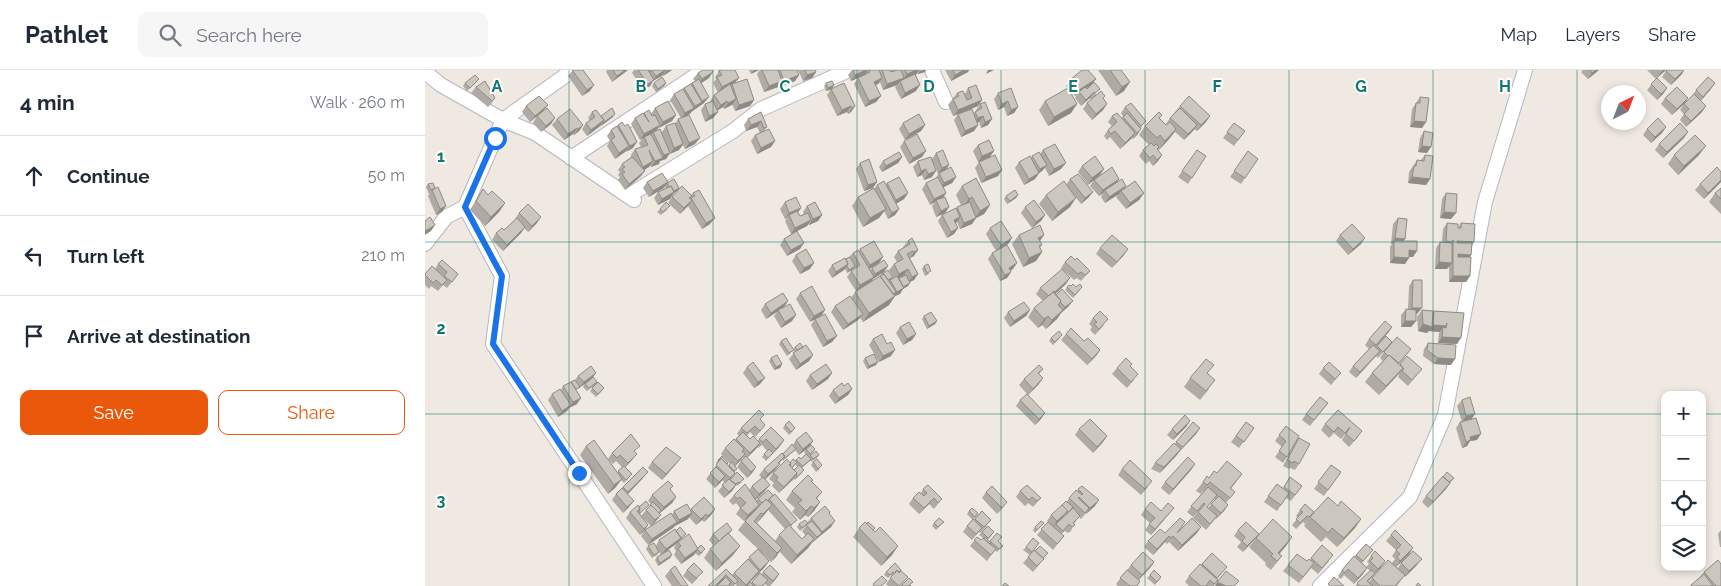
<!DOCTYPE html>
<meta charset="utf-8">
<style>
body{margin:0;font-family:Raleway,sans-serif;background:#f6f6f7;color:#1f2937}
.controls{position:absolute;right:15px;bottom:15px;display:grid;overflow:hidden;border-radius:10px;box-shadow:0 2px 8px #0003}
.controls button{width:45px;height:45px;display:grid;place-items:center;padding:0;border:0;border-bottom:1px solid #e0e1e3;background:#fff;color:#1f2937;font:25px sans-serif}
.compass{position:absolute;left:1176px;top:15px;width:45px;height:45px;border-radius:50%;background:#fff;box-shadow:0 2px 8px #0003;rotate:42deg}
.stop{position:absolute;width:15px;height:15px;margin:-11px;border:4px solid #1a73e8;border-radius:50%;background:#fff}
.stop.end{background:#1a73e8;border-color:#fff;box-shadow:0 1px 5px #0008}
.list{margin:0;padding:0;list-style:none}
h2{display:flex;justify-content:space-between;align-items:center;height:65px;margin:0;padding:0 20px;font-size:21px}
h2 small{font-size:16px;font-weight:400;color:#747a83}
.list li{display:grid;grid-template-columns:32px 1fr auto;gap:15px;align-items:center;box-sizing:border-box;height:80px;padding:0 20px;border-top:1px solid #e0e1e3}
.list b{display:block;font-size:19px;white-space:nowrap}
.list em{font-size:16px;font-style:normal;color:#747a83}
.actions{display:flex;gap:10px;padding:15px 20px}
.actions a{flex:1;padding:11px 0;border:1px solid #ea580c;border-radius:10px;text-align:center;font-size:18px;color:#ea580c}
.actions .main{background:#ea580c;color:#fff}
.icon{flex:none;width:28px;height:28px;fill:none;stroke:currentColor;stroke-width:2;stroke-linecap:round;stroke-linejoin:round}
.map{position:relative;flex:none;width:1296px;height:516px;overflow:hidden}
header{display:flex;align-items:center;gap:30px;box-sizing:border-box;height:70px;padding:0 25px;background:#fff;border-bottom:1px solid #e0e1e3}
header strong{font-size:24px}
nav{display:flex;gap:28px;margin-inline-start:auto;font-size:18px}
.search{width:350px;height:45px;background:#f6f6f7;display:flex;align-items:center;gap:12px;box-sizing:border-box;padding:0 18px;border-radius:10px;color:#747a83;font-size:19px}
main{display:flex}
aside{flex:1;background:#fff}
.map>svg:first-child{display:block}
</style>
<header>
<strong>Pathlet</strong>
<div class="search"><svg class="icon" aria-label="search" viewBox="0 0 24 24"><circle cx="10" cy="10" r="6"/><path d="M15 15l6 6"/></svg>Search here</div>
<nav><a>Map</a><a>Layers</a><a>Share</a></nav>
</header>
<main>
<aside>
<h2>4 min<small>Walk · 260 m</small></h2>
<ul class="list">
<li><svg class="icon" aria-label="ahead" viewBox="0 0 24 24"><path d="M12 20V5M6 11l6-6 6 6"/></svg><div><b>Continue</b></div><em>50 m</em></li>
<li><svg class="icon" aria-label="left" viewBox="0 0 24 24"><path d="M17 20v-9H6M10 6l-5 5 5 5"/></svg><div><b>Turn left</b></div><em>210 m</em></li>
<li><svg class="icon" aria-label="arrive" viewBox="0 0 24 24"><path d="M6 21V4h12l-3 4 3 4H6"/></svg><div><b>Arrive at destination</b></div></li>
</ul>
<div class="actions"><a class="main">Save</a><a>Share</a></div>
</aside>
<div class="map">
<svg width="1296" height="516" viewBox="0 0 1296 516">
<rect width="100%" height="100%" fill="#efe9e1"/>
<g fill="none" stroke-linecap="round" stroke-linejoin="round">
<g stroke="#b4b7c1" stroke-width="16">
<path id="minor" d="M507,0l14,32
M0,2l16,13 62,35 -38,87 37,69 -9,68 161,242
M78,50l32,13 99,67
M78,50l70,-50
M146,88l133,-88
M203,126l105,-65 28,-22 88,-39
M0,174l21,-27 19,-10
M895,516l90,-89 35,-82 40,-213 40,-132"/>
</g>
<use href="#minor" stroke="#fff" stroke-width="14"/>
</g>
<path fill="#afaba4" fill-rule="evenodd" d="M148,0l17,21 -8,5 -14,-20z
M182,0h21l-16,12 -6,-10z
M209,0h38l-9,6v-2l-10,7 -3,5 -7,4 -11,-17z
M294,0h16v12l19,18 -4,6 -15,5 -3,-7 -8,5 -1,-2 -6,4 1,1 -5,6 -8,4 -4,-12 4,-6 5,-2v-1l4,-6 4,-2 -5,-10 3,-4 -1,-2 3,-4v-2z
M324,0h10l-8,4z
M335,0h37l2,5 -4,6 -15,6 -1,-2 -1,2 -14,5 -7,-18z
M373,0h17l1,2 -4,6 -9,3z
M427,0h74l-1,2 -7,2 -1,-1 -2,2 1,16 -15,8 -6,-12 2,-2 -14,5 -3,-8 -2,2 -3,1 6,11 -5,6 -11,5 -11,-23 4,-6 -7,3 -3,-6z
M520,0h24l-1,2 -17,9z
M673,0h23l3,21 -8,5z
M1158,0h16l-11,9 -7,-7z
M1222,0h19l-9,8 10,10 -4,6 -6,6 -10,-10 9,-11z
M1241,1l16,3 -11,11 -9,-8z
M273,3l11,5 -8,5 3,20 -17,12 8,29 -10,5 -2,-4 -4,5 -9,3 -4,6 -6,2 -1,3 -8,3 -1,-2 -1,2 -5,3 1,1 -5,6 -15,13 -7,-10 2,-3 -2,-2 2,-3 -2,-2 4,-6 9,-7v-2l4,-6 6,-2 -2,-4 4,-5 -3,2 -9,-16 4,-6 9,-5 8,3 -1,-2 4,-6 21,7 -4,6 -14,7 -1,2 5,2 4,-6 9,-2 3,-5 3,-1 -11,-18 4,-6 21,-13 -2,-2z
M671,9l-4,5 4,11 -5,5 -1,-2 -9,8 -6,-8 2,-4 -2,2 -6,-6 8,14 -6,9 -23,13 -9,-16 6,-9 23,-13 -2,-2 4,-6z
M52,12l-10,9 -4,-5 2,-3z
M229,13h12l-2,3 -8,6 -4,-6z
M401,13l6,6 -6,2 -2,-5z
M51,17l19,11 -4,6 -3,3 -17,-14z
M543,18l14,12 -4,6 -16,7h12l2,-2v-1l4,-6 12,15 -4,6 -7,3 -2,-6 -2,1 1,2 -4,6 -13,6 -7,-17 4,-6 -5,2 -5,-11 9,-12 8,1z
M406,19l24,17 -4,6 -3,2 -1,-2 -10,4 -10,-21z
M1286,19l-10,11 1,12 -16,15 -6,-7 4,-6 -4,-4 4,-6 8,-8 4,-6z
M573,23l20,14 -4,6 -7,3 -3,-9 -6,3 -4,-11z
M680,26l-2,3 4,5 -4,6 -11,10 -9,-11 4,-6z
M995,27l6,25 -4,6 -12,-1 2,-18z
M1240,28h23l-4,6 -12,11 -11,-11z
M123,35l-5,6 12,7 -4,6 -10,8 -8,-9 4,-7 6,-5 -13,11 -8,-10 4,-6z
M755,36l30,10 -13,15 -3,-2 -10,11 -9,-8 -5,6 -11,12 -2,-1 5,6 -4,6 -5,5 -4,-5 -3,3 -7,-8 4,-6 6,-5 -10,-10 6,-9 15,-8 6,7h1l-1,-1 4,-6z
M700,37l17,20 -5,8 -4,4 -1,-1 -12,11 -10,-12 -3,3 -3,-4 4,-6 4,-4 -4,-4 4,-6 10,2 1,-2 -2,-3z
M167,42l9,4 12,1 -26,19 -5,-7 4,-6 4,-2 -2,-3z
M336,42l6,15 -3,4 11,10 -4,6 -14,7 -6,-13 4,-6 5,-2 -3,-6 -11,4 -2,-6 4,-6z
M132,49l26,6 -4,6 -5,4 -1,-1 -9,6 -12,-15z
M478,53l22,2 -4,6 -16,9 -6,-11z
M809,53l11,8 -11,15 -11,-8z
M193,55l15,23 -7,3 -11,8 -8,-13 3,-5 -3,-5 4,-6z
M1241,57l-4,6 -11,10 -8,-8 4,-6z
M999,61l3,22 -9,-1 2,-14z
M1259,68l-21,20 -8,-8 4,-6z
M479,71l18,16 -13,7 -9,-17z
M553,75l24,25 -4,6 -17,7 -6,-15 4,-6 7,-3 -8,3 -5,-11z
M618,80l18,19 -12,7 -4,-8 -3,3 -3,2 -4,6 -11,6 -9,-17 4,-6 12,-4 1,-2 8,-2z
M772,80l9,6 -18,28 -10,-7z
M823,81l10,8 -17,25 -11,-7z
M511,83l13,12 -3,4 10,8 -4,6 -9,4 3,6 -3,5 6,9 -4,6 -9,4 -4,-11 3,-4 -5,3 -8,-16 4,-6 9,-4 4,-6 -1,1 -4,-10 -2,13 -8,3 -2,-5 -5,2 -4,-10 5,-6 14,-2z
M1000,85l5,24 -4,6 -18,-2 1,-11 8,-12 3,1z
M1249,85h25l-21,20 -10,-11z
M477,87l-4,6 -16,9 -3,-5 4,-6z
M435,93l13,25 -9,3 -8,-22z
M657,96l22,3 -4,6 -12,10 -10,-13z
M645,109l23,13 -5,6 -7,6 -11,-14v17l-18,14 -13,-17 7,-9 20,-10z
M694,109l-3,4 10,3 -2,3 20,4 -5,7 -13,9 -10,-12 3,-3 -14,9 -4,-6 2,-4 -4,3 -9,-10 4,-6z
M222,112h21l11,6 -2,3 -3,2 -4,6 -12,6 -4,-7 4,-6 8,-4 -1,-2 -16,11 -6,-9z
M1296,112l-17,17 -9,-9 5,-6z
M462,113l21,10 -4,6 -8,5 3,5 -4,6 -7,4 -4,-8 -5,7 -16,9 -11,-21 6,-9 16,-8 3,-4h9z
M3,114l7,4 7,24 -6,3 -8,-19 2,-3 -1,1 -3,-7z
M537,116l28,19 -6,9 -8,4 -4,6 -12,5 -3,-7 -2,1 3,5 -4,6 -7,4 -9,-17 4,-6 14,-6 1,-2 4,-2 -5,-10z
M1296,118v26l-12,-12 6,-9z
M58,119l5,6 17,8 -6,9 -14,14 -15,-16z
M268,123l17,31 -8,5 -14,-23 -8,8 -12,-11 4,-6 19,-2z
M1021,123l5,26 -11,-1 2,-19z
M593,125l-2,3 -9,6 -3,-5 2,-3z
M360,132l13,10 2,4 4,-1 -1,-3 4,-6 15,9 -4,6 -9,4v-1l-2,2 -10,5 3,18 -13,7 -7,-11 4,-6 13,-8 -6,3 -6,-13 2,-3 -2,1 -5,-10z
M600,137l20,8 -4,6 -9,7 -11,-15z
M235,139h8l-7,6 -4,-3z
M94,143l18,10 -9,9 -4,-4 -3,5 -18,18 -11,-11 4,-7 8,-3 12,-11h-1z
M973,148l7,21 -2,2 10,16h-4l-4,7 -15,-1v-16l2,-3h-1l2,-20z
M1022,153l11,5 3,-5 13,19 -2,4 -1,9 -1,2v19l-4,6h-17v-16l-2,3h-12l1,-21 4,-6h2l1,-13z
M565,158l22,10 -4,6 -7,4 12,21 -3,2 1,1 -4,6 -7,3 -12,-22 4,-6 4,-2 -10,-17z
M594,165l21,6 2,4 -2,3 2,4 -6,9 -13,6 -11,-23z
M915,165l21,9 -13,11 -12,-14z
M487,168l2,18 -4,2 8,16 -4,6 -4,2v1l-2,3 -5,3 -3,5 -5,2 -6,9 -26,17 -3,-4 -2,2 -15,10 -12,-18 4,-6 16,-8 5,-7 -9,-14 4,-6 3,-2v-1l-7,5 -2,-4 -13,9 -4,-7 4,-6 17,-8 4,-4 6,-2 1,-2 23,8 -4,6 -10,6 1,1 2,-2 16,-2 -4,6 -11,7 -2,3 9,-6 2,-2 10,5 2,-1 -5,-8 5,-6 3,-2 -3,-5 4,-6 6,-4h-1l5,-6z
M675,178l24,7 -12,13 -16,-14z
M371,185l14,14 -10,5 -8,-13z
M640,192l25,9 -9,10 -4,-3 -3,2 -13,-12z
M13,194l20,10 -11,14 -4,-3 -5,6 -7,-5 -2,3 -4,-4v-11l10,-5z
M499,196l5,8 -4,2 -3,-7z
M988,210l4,34h-1v7l-5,6h-10v-12l5,-6h2l1,-23z
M641,214l-11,10 13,13 -7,6 -4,6 -11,10 -4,-4 -4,3 -10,-11 6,-9 9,-7 -7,-7 4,-6z
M644,215l2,1 5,1 4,3 -7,8 -8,-8z
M375,223l25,17 -4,6 11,26 -9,5 -12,-22 4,-6 -5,3 -14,-23z
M363,231l-4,6 8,14 -11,7 -7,-12 3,-4 -11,7 -5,-9 4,-6z
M605,240l-4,6 -16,11 -6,-9 4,-6z
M997,240l11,3 1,-2 30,2 -7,31 -19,-1 1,-10 1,-1 -11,-1 -2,2 -9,-2 -1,-14z
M499,246l13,5 -2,3 -8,5 -5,-10z
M668,248l11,7 -9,10 -5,-5 2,-3 -3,-3z
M475,257l16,7 -4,6 -9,5 -7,-12z
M967,257l-4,6 -13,14 11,-11 6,6 -5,6 -9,10 -2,-2 -20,22 -7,-6 4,-6 16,-17 -4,-4 4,-6z
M641,264l18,7 16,9 -4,6 -9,9 -26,-25z
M626,268h9l-7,7 -4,-4z
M448,269l18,17 -12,6 -10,-17z
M356,271l10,12 -4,3 -8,-12z
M1003,273l23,22 -17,-1 -11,-8 1,-7z
M370,277h8l10,8 -4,6 -13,9 -7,-11 6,-7 -2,-2z
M986,279l-12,15 18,11 -9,11 -10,-9 1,-2 -1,-1 -19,21 -14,-13 7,-9 11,-12 -3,-3 4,-6z
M346,288l11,6 -2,4 -6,2 -5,-9z
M440,288l11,7 -9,4 -4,-8z
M705,296l4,14 -7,8 -15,-14 5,-6z
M322,297l13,17 -6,4 -11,-15z
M898,298l18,5 -10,12 -12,-11z
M618,299l-4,5v10l-11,11 -9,-10 5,-6z
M407,303l-4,6 -16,11 -6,-9 4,-6z
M783,304l1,15 -9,11 -16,-13 6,-9z
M153,306l14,2 5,4 -2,3 7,6 -6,6 -6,-6 5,-6 -8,6 -4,-4 2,-3 -9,6 1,14 -8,4 -2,3 -9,6 -10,-17 4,-6 9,-4 2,-4 12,-6z
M427,319l-4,6 -13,9 -6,-8 4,-6z
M595,330l21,19 -6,6 -19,-19z
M1037,330l9,19 6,21 -7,1 -3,5 -5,2 -6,-20 4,-6h2l-5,-16z
M903,333l-18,23 -8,-6 4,-6z
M913,340l20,27 -9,10 -7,-7 4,-7 -5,6 -7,-6 -5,5 -8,-8 4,-6z
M335,350l1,11 -6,6 -5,-5 -3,4 3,3 8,2 1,-2 25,1 -4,6 -14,15 -4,-4 5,-6 -5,-6 -4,3 -1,-1 -10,10 9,10 -4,6 -5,5 -10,-11 4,-6 3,-3 -1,-1 -8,9v7l-4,6 11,3 -5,4 -1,-1 -4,6 -8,7 -6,-7 7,-8 -3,-3 -7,8 -9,-9 6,-8 5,-7 -1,-1 2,-3 10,6 2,-2 -9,-10 4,-6 14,-12 -2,-2 4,-6z
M765,351l-4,6 -13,13 -6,-5 5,-6z
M768,352l3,12 -18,19 -18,20 -9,-4 4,-6 20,-19z
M821,352l8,6 -15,20 -8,-6z
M360,355l8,6 -4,4 -6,-7z
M861,356l1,31 -4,6 -8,-6 7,-10 -7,-6z
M654,359l28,7 -4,6 -10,11 -18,-18z
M874,368v26l-4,6 -5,-2 -1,1 -6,-3 12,-22z
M371,370l17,1 -4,6 6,2 -6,7 1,-1h9l-2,3 -6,4 -1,-1 -8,7 2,2 -2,3 -7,7 -1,-1 -15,14 -7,-7 2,-3 -5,-4 4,-6 17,-10 5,-2 4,-4 2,2 5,-4 -2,-3 2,-3 -7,6 -4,-5 -12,11 -1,-1 -7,10 -10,10v11l-9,9v1l12,-11 24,36 -1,1 11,12 4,-3 -4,-5 5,-6 -7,6 -3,-4 2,-3 8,-1 4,-5 18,-4 2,13 -11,9 -8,7 -4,5 -17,16 -12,-13 -8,11 -8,-8 2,13 -15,15 1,1 9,-10 2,1 1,-2 16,2 -4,6 -5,6h-3l-2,-2 -2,2h-26l-2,-2 -1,2h-17l5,-5 -6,5 10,-17 6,6 26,-26 -20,-19 7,-9 4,-4 -5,4 -8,-7 4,-6 -4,-5 -3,2 -4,-4 5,-6 15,-5 3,-4 10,-8 -3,-3 5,-6 19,-15 10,-9zM370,394l3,3 -4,3 -2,-2zM343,440l17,19 -6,6 -4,6 -18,-18z
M161,376l31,27 5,-6 -6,-6 -3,3 -5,-5 4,-6 23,-1 -3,8 -7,7 5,10 -6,6 -3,-3 -6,8 -7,6 -28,-39z
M227,392l24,2 -14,16 -14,-12z
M388,392l7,7 -4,3 -5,-7z
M770,394l-4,6 -22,25 -8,-7 4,-6z
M906,395l10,7 -17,24 -10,-7z
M697,399l26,18 -7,8 -23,-20z
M792,403l25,1 -11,15 4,3 -9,11 2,2 -4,6 -8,8v-1l-10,12 -13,-12 7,-8 -7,7 -6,-5 17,-21h-1l-2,3 -5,-3 7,-9zM789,429l1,1 -7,8 -1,-1z
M865,407l12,9 -11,15 -5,-3 -9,13 -13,-9 13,-18 6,4z
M218,408l-15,16 1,13 -6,6 -11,-13 4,-6 7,-7z
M1029,408l-8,11 -18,19 -6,-6 4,-6z
M388,410l-2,2 11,10 -5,7 3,3 -6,9 -6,6 -3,-2 -5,5 -8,-8 3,-4 -9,-8 6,-9z
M657,416l13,20 -9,8v-1l-5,6 -2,-2 -5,7 -3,7 -3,2 -3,-2 -4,3 3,2 -11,14 -16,-15 11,-13 -1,-1 4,-6 16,-13 2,-4z
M498,419l19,10 -8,10 -5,-5 -10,10 -10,-10 4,-6 8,-5z
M245,420l6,7 -4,6 -12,10 1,2 -5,6 -5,5 21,-11 2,-4 16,-1 1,-1h24l-4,6 -7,7 -2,-2 -6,5 -7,-8 -1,2 -13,7 -2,2 -25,17 -7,-9 4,-6 6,-4 -10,-10 10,-12 -3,-3 4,-6z
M595,421l21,7 -8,9 -5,-4 -3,3 -9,-9z
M561,422l17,16 -6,6 -15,-16z
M221,431l-6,14 8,10 -4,6 -4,4 -14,-17 4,-6 9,-5z
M913,436l23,13 -6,9 -18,19 -11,-10 -5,5 -17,-16 6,-9z
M720,439l16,2 8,3 -18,21 -6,-5 5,-7 -9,-8z
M875,440l14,2 -9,12 -2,-2 -7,7 -4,-4 6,-7 -2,-2z
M544,441l9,2 -5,7 -6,-6z
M557,441l5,15 -7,7 -1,-1 -7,8 -9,-8 4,-6z
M509,453l7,2 -5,5 -4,-4z
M619,453l-9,10 -2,-3 2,-3z
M434,458l14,3 19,24 -11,11 -28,-29z
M307,460l-3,4 11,12 -7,9 -17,16 -12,-13 6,-9 4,-3 -5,-6 4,-6z
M813,460l21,4 -5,6 -11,12 -6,-5 4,-5 -7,-6z
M1296,460v17h-1l-2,-13z
M754,461l18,2 -19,18 -9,-9 -2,2 -2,-2 -12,13 -9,-8 4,-6 17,-8z
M557,462l10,3 -4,5 2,2 7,-9 1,8 5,5 -6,6 -2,-2 -8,11 -17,-15 7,-9 4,3 2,-2 -4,-3z
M966,465l22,13 -4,6 -13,13 2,1 3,-5 16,2 -12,12 -1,-1 -7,10h-42l15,-15 -4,-4 3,-3 -2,-2 4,-6 10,11 -7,7 -6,8h1l3,-4 20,-15 3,-4 -3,-3 4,-6 -10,-9z
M258,468l20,14 -4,4 -4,-3 -1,2 -13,9 -7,-9 2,-4 -2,-3 2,-4 -14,10 8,4 -12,8 -3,-6 2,-3 4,-2 -2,-3 -2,3 -5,3 -6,-9 2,-3h8l3,-6z
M831,468l30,8 -7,8 3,2 -11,14 -6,-5 1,-2 -17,-16z
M614,473l-8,11 14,2 -6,9 -6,7 -10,-9 7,-8 -7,-5 3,-3z
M941,474l2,12 -6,7 1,11 -9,10 -10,-9 -3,4 -3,-3 4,-6z
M897,475l7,16 -11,13 -7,-6 -12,15 -16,-12 5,-6 19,-4 3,-1z
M787,483l10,20 -5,6 1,1 -4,6h-25l-4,-4 4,-6 12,-11z
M729,492l-4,6 -11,12 -2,6h-19l-2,-2 15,-19z
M245,500l18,16h-16l-7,-10z
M262,500l11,8 -6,6 -9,-8z
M461,502l13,1 9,4 -8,9h-12l-2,-2 6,-8 -1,-1 -3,3 -4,-3z
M1279,502l17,14h-31l10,-9z
M725,505l9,5 -4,5 -8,-7z"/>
<path fill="#8e8b86" d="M200,0h3l-16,12 5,-6z
M241,0l-4,6 -9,5 -3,5 -7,4 5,-6 5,-3 3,-5z
M242,0h5l-9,6z
M329,0h5l-8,4z
M441,0h2l-3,5 -14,6 4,-6z
M491,0h3l-3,5 -16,6 -3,4 -14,5 4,-6 17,-6 3,-4z
M499,0h2l-1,2 -7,2 2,-3z
M539,0h5l-1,2 -17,9 4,-6z
M563,0h6l-8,4z
M1171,0h3l-11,9 4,-6z
M1238,0h3l-10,9z
M1259,0l-2,4 -11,11 4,-6z
M288,2l-4,6 -12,8 5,-7z
M391,2l-4,6 -9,3 4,-6z
M374,5l-4,6 -15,6 4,-6z
M314,8l-5,6h-2l-2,2 -12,7 4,-6z
M457,8l-4,6 -8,4 4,-6z
M671,9l-5,6 -12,8v-1l-4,4 4,-6z
M357,11l-4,6 -14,5 5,-6z
M705,12l-6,9 -8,5 6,-9z
M241,13l-2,3 -8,6 2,-3z
M1290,13l-4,6 -12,14 4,-6z
M169,15l-4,6 -8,5 5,-6z
M409,15l-2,4 -6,2 2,-3z
M495,15l-4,6 -15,8 4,-6z
M1242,18l-4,6 -6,6 4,-6z
M669,22l-4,6 -9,8 5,-6z
M456,26l-5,6 -11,5 4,-6z
M284,27l-5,6 -13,9 4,-6 5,-2 2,-3z
M1263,28l-4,6 -12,11 5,-6z
M311,29l-4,6 -8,4 4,-6z
M329,30l-4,6 -15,5 4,-6z
M557,30l-4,6 -25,10 5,-6z
M302,31l-4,6 -7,4 5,-6z
M583,31l-4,6 -6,3 4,-6z
M652,34l-6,9 -23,13 6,-9z
M682,34l-4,6 -11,10 4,-6z
M123,35l-5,6 -13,11 5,-6z
M426,36l-4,6 -10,4 5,-6z
M430,36l-4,6 -3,2 4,-6z
M1281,36l-4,6 -16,15 5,-6z
M593,37l-4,6 -7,3 4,-6z
M269,38l-4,6 -9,5 4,-6z
M293,42l-5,6 -8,4 4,-6z
M190,44l-2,3 -12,9 2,-3z
M251,45l-4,6 -13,7 4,-6z
M558,46l-4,6 -6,2 5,-6z
M785,46l-4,6 -9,9 4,-6z
M130,48l-4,6 -10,8 5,-6z
M567,49l-4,6 -7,3 4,-6z
M179,50l-4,6 -13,10 4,-6z
M336,51l-4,6 -11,4 5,-6z
M989,51l12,1 -4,6 -12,-1z
M158,55l-4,6 -5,4 4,-6z
M235,55l-4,6 -3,1v1l-13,7 4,-6z
M500,55l-4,6 -16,9 4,-6z
M553,55l-4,6 -13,6 4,-6z
M772,55l-4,6 -9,9 4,-6z
M1241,57l-4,6 -11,10 4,-6z
M152,58l-4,6 -9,6 4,-6z
M716,59l-4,6 -4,4 4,-6z
M751,59l-6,9 -11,12 6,-9z
M1263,62l-4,6 -21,20 4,-6z
M710,63l-4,6 -11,10 5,-6z
M275,68l-5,6 -10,5 4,-6z
M350,71l-4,6 -14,7 4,-6z
M212,72l-4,6 -7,4 4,-6z
M258,74l-4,6 -9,4 4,-6z
M204,76l-4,6 -10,7 4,-6z
M997,76l9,1 -4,6 -9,-1z
M1281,76l-7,9 -21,20 6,-9z
M501,81l-4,6 -13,7 4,-6z
M569,81l-4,6 -12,5 4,-6z
M245,83l-4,6 -6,2 -1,3 -8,3 4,-6 7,-3 2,-3z
M737,85l-4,6 -5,5 4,-6z
M477,87l-4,6 -16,9 4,-6z
M228,91l-4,6 -10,6 4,-6z
M641,93l-5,6 -12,7 5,-7z
M524,95l-4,6 -7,3 4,-6z
M622,95l-5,6 -3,2 -4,6 -11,6 5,-6 7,-4 4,-6z
M501,99l-4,6 -5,2 4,-6z
M679,99l-4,6 -12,10 4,-7z
M577,100l-4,6 -17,7 5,-6z
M220,101l-5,6 -15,13 4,-6z
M511,101l-4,6 -8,3 4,-6z
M531,107l-4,6 -12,6 4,-6z
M987,107l18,2 -4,6 -18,-2z
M694,109l-4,6 -10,5 -2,3 -4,3 4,-6z
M1296,110v2l-17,17 4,-6z
M243,112l-4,6 -15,9 4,-6z
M452,112l-4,6 -9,3 4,-6z
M701,116l-5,6v-1l-2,3 -14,9 4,-6z
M254,118l-2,3 -3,2 -4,6 -12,6 4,-6z
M668,122l-5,6 -7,6 4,-6z
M483,123l-4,6 -12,7 4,-6z
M521,123l-4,6 -6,1 -1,2 -5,3 4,-6z
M719,123l-5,7 -13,9 4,-6z
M593,125l-2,3 -9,6 3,-3z
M547,127l-6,9 -4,2 7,-9z
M651,128l-6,9 -18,14 6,-9z
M267,130l-4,6 -8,8 4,-6z
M80,133l-6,9 -14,14 6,-9z
M565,135l-6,9 -8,4 -4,6 -12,5 4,-6 10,-4 6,-8z
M21,136l-4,6 -6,3 4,-6z
M524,137l-4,6 -9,4 5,-6z
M376,138l-4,6 -8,1 -4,4 4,-6z
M461,139l-7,9 -16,9 7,-9z
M474,139l-4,6 -7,4 4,-6z
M1019,142l12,1 -5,6 -11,-1z
M397,145l-4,6 -9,4 4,-6z
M620,145l-4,6 -9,7 4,-6z
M116,147l-4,6 -9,9 4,-6z
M535,147l-4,6 -6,3 4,-6z
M290,148l-5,6 -8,5 4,-6z
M386,150l-4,6 -16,8 4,-6z
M10,155l-4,6 -6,4v-4z
M100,157l-4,6 -18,18 4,-6z
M533,158l-4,6 -7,4 4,-6z
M619,165l-6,9v-6z
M587,168l-4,6 -12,7 5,-6z
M940,168l-4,6 -13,11 5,-6z
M970,168l10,1 -5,6 -6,-4 -2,3h-1z
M379,173l-4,6 -13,7 4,-6z
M703,179l-4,6 -12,13 5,-6z
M493,180l-4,6 -4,2 4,-6z
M984,180l8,1 -4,6h-8z
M617,182l-6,9 -13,6 6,-9z
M1033,184l13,1 -4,6 -13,-1z
M458,187l-4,6 -13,8 4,-6z
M969,187l15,1 -4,6 -15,-1z
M1014,192l13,1 -5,6h-12z
M389,193l-4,6 -10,5 4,-6z
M592,193l-4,6 -9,5 5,-6z
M423,194l-4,6 -12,8 4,-6z
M430,196l-2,3 -6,4 2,-3z
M463,196l-4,6 -11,7 -3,4 -14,8 4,-6 13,-7 2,-4z
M483,199l-4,6 -9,5 4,-6z
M586,202l-4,6 -7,3 5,-6z
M493,204l-4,6 -6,3 4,-6z
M1028,206h17l-4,6h-17z
M645,208l-4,6 -15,14 4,-6z
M485,213l-2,3 -5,3 -3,5 -5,2 -6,9 -26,17 6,-9 34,-26z
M363,231l-4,6 -18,12 5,-6z
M648,231l-5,6 -7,6 4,-6z
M987,238h10l-5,6h-9z
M400,240l-4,6 -11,6 4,-6z
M605,240l-4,6 -16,11 4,-6z
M638,240l-6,9 -11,10 6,-9z
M438,244l-5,6 -15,10 5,-6z
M371,245l-4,6 -11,7 4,-6z
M623,246l-6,9 -4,3 6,-9z
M512,251l-2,3 -8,5 2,-3z
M980,251h11l-5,6h-10z
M998,254l9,3 -5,6 -9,-2z
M1008,255l13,1 -3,4v-3l-3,5 -11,-1z
M967,257l-4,6 -17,18 5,-6z
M491,264l-4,6 -9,5 4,-6z
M412,266l-5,6 -9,5 4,-6z
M1017,267l19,1 -4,6 -19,-1z
M470,280l-4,6 -12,6 4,-6z
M675,280l-4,6 -9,9 5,-6z
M955,281l-5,6 -19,21 4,-6z
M388,285l-4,6 -13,9 4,-6z
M1013,288l17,1 -4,6 -17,-1z
M453,292l-2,3 -9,4 2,-3z
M357,294l-2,4 -6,2 2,-3z
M978,298l-6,8 -18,19 7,-9z
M171,303l-4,6 -13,9 5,-6z
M407,303l-4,6 -16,11 5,-6z
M340,308l-5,6 -6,4 4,-6z
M618,308l-4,6 -11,11 5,-6z
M427,319l-4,6 -13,9 4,-6z
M156,328l-4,6 -8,4 4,-6z
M146,335l-4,6 -9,6 4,-6z
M620,343l-4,6 -6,6 4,-6z
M1050,344l-4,6 -9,2 4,-6z
M765,351l-4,6 -13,13 4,-6z
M775,358l-4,6 -18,19 5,-6z
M1056,364l-4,6 -7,1 -3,5 -5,2 8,-11z
M682,366l-4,6 -10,11 4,-6z
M359,370l-4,6 -8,9 4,-6z
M388,371l-4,6 -10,8 4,-6z
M335,373l-4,6 -10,10 4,-6z
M756,379l-4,6 -17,18 4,-6z
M212,384l-5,6 -8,9 4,-6z
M320,384l-4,6 -7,7 4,-6z
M256,388l-5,6 -14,16 4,-6z
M355,394l-5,6 -11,10 4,-6z
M770,394l-4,6 -22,25 4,-6z
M331,397l-4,6 -5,5 4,-6z
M223,402l-5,6 -19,20 4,-6z
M372,403l-4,6 -14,14 5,-6z
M300,406l-4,6 -6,6 4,-6z
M197,409l-7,9 -7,6 6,-9z
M1025,413l-4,6 -18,19 5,-6z
M311,415l-4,6 -8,7 5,-6z
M345,415l-5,6 -10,9 4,-6z
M251,427l-4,6 -12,10 4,-6z
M509,428l-5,6 -10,10 5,-6z
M674,430l-4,6 -9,8 4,-6z
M209,431l-5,6 -6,6 4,-6z
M395,432l-6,9 -6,6 6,-9z
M334,435l-4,6 -11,10 4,-6z
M347,435l-7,9 -8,9 6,-9z
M803,435l-4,6 -8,8 5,-6z
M386,436l-6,9 -5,5 6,-9z
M749,438l-5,6 -18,21 4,-6z
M290,439l-4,6 -7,7 4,-6z
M643,441l-5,6 -10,10 4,-6z
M267,443l-4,6 -13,7 4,-6z
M281,444l-4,6 -6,5 5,-6z
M236,445l-5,6 -5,5 4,-6z
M936,449l-6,9 -18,19 7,-9z
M410,451l-4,6 -11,9 -8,7 10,-11z
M252,452l-4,6 -25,17 4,-6z
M223,455l-4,6 -4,4 4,-6z
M776,457l-4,6 -19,18 4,-6z
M834,464l-5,6 -11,12 4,-6z
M744,466l-4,6 -12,13 4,-6z
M867,467l-6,9 -11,13 3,-6z
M256,468l-5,6 -15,11 5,-6z
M389,469l-6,9 -17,16 6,-9z
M315,476l-7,9 -17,16 6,-8z
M473,476l-6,9 -11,11 6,-9z
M357,478l-6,9 -5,5 6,-9z
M988,478l-4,6 -13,13 4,-6z
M273,479l-4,6 -13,9 4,-6z
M247,485l-2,3 -12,8 2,-3z
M997,489l-5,6 -12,12 4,-6z
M344,491l-4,6 -19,19h-1z
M960,491l-4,6 -17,19 14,-17z
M729,492l-4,6 -13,13 5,-6z
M942,498l-4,6 -9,10 4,-6z
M354,504l-4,6 -6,6 4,-5z
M301,505l-4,6 -6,5h-1z
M792,512l9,4h-11z"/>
<path fill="#cbc7bf" stroke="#8e8b86" d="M147,0h11l11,15 -7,5z
M188,0h12l-8,6z
M213,0h10l6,10 -6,4z
M224,0h16l-9,6 -4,-5 -2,1z
M278,0h9l1,2 -11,7 -4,-6z
M297,0h13l4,8 -17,9 -5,-10 5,-2 -3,-4z
M337,0h16l4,11 -13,5z
M355,0h17l2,5 -15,6z
M380,0h10l1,2 -9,3z
M428,0h13l-11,5z
M444,0h10l3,8 -8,4 7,14 -12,5 -11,-23 12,-6z
M457,0h8l1,2 6,-2h4l3,8 -17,6z
M480,0h11l-9,4z
M528,0h11l-9,5z
M657,0h6l8,9 -17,11 -9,-10z
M685,0h11l9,12 -8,5z
M1165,0h6l-4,3z
M1242,0h17l-9,9 -9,-8z
M490,4l5,11 -15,8 -5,-12z
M50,5l4,4 -9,9 -5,-5z
M237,7l4,6 -8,6 -4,-6z
M1283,7l7,6 -12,14 -7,-7z
M1232,8l10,10 -6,6 -10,-10z
M274,9l10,18 -7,4 -10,-18z
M322,9l7,21 -15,5 -7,-21z
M60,11l10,17 -3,3 -16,-14z
M407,11l2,4 -6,3 -2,-5z
M669,12l6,7 -5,4 -1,-1 -8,8 -7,-8 6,-5 2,2z
M419,13l11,23 -3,2 -1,-2 -9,4 -11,-21z
M266,14l11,18 -7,4 -11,-18z
M305,14l6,15 -8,4 -1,-2 -6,4 -7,-10z
M551,15l6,15 -24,10 -5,-11 6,-3 -2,-3 6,-2 4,9 5,-2 -4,-10z
M1252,17l11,11 -11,11 -12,-11z
M586,18l7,19 -7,3 -3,-9 -6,3 -4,-11z
M643,18l9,16 -23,13 -9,-16z
M258,19l11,19 -9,5 -11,-19z
M676,21l4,5 -2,2 4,6 -11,10 -9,-11z
M1269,24l12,12 -15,15 -7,-7 5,-5 -5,-5z
M114,26l9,9 -13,11 -9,-10z
M764,26l21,20 -9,9 -21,-19z
M995,27l9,1 -3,24 -12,-1 2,-18h4z
M243,31l8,14 -13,7 -8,-14z
M288,31l5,11 -9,4 -4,-12z
M560,32l7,17 -7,3 -2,-6 -5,2 -3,-6 7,-4 -2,-4z
M706,33l15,18 -5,5 -16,-19z
M122,38l8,10 -9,8 -9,-10z
M187,38l3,6 -12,9 1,-3 -3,-4z
M755,38l17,17 -9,9 -18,-16z
M145,39l13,16 -5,4 -1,-1 -9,6 -11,-15z
M547,39l6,16 -13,6 -7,-17z
M171,40l8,10 -13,10 -5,-7 9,-6 -3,-5z
M224,40l3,6 3,-1 5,10 -16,9 -9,-16 8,-5 6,9 -5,-9z
M336,42l6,15 -3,1 -3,-7 -10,4 -3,-6z
M734,42l3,3 -3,3 7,7 4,-3 6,7 -11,12 -5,-6 -3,3 -12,-12z
M692,43l18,20 -10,10 -10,-12 -4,3 -3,-4 9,-8 -5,-6z
M702,43l14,16 -4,4 -14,-16z
M494,44l6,11 -16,9 -6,-11z
M264,45l11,23 -11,5 -11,-24z
M1233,48l8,9 -11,10 -8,-8z
M197,52l3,4 3,-2 9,18 -7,4 -12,-21z
M250,53l8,21 -9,4 -8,-22z
M809,53l11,8 -7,9 -11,-8z
M1255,53l8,9 -21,20 -8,-8z
M192,56l12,20 -10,7 -8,-13 4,-3 -4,-7z
M235,59l10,24 -6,2 -11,-23z
M344,59l6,12 -14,7 -6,-13z
M999,61l9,2 -2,14 -9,-1z
M226,64l12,24 -8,3 -6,-11 4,11 -10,6 -8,-18 13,-4 -4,-8z
M492,64l9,17 -13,7 -9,-17z
M1270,65l11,11 -22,20 -10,-11z
M564,70l5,11 -12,5 -4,-11z
M726,73l3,3 2,-2 3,3 -2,2 5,6 -5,5 -4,-5 -3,3 -7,-8z
M630,74l11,19 -12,6 -11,-19z
M518,80l6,15 -7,3 -6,-15z
M772,80l9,6 -14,22 -10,-7z
M823,81l10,8 -13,19 -11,-7z
M474,82l3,5 -16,9 -3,-5z
M614,82l8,13 -7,4 -8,-13z
M570,85l7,15 -16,7 -7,-15z
M1000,85l8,1 -3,23 -18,-2 2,-11h2l1,-6 7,1z
M605,86l9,17 -10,6 -10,-17z
M670,86l9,13 -12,9 -10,-12z
M207,87l13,14 -16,13 -7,-10 3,-2 -3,-3 3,-2 -3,-3z
M506,87l5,14 -8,3 -2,-5 -5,2 -3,-10z
M444,89l8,23 -9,3 -8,-22z
M526,97l5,10 -12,6 -5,-10z
M687,97l7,12 -16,11 -9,-10z
M1292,97l4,5v8l-13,13 -8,-9z
M237,103l6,9 -15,9 -6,-9z
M653,104l15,18 -8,6 -15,-19z
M474,107l9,16 -12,7 -9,-17z
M513,107l8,16 -12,6 -8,-16z
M551,108l14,27 -10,6 -8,-14 -3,2 -7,-13z
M249,109l5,9 -5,3 -3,-5 -2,1 -2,-4z
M697,109l4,7 -17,11 -4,-7z
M459,111l15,28 -7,4 -15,-28z
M639,111l12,17 -18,14 -12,-17z
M710,111l9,12 -14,10 -9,-12z
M8,113l2,5 -4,2 -3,-6z
M246,116l3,6 -12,7 -4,-7z
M257,116l10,10 -3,2 3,2 -8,8 -12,-11z
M13,117l8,19 -6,3 -8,-19z
M449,118l12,21 -16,9 -12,-21z
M1296,118v11l-6,-6z
M58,119l5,6 4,-4 13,12 -14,14 -15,-16z
M274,120l16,28 -9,5 -15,-25 4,-2 -2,-3z
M590,120l3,5 -8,6 -4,-5z
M1021,123l11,1 -1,19 -12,-1z
M371,127l5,11 -12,5 -4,-11z
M520,127l4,10 -8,4 -5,-11z
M609,130l11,15 -9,7 -11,-15z
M241,132l4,4 -7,6 -3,-3z
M390,132l7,13 -9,4 -6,-13z
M545,132l6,16 -12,5 -7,-16z
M103,134l13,13 -9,9 -13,-13z
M531,138l4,9 -6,3 4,8 -7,4 -9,-17z
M372,141l3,5 8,-3 3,7 -16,8 -6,-13z
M5,147l5,8 -10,6v-10z
M92,148l8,9 -18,18 -11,-12 6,-5 2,2z
M973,148l9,1 -2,20 -10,-1z
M576,151l11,17 -11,7 -11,-17z
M1022,153l11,1v4h3v-5l14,1 -1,18 -17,-1v2h15l-1,12 -13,-1v3h13l-1,19h-17v-36l-1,2 -6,-1z
M927,154l13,14 -12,11 -13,-14z
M615,155l4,10 -6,3 4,7 -3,1 3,6 -13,6 -10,-23z
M372,161l7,12 -13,7 -7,-11z
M687,165l16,14 -11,13 -17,-14z
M487,168l6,12 -4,2 -1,-1 -6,3 11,20 -6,3 -4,-8 -9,5 -5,-10 9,-5 -5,-8 12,-7 -2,-3z
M449,171l9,16 -13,8 -10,-16z
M969,171h23v10l-8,-1v8l-15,-1z
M1015,172l12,1v20l-13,-1z
M582,175l10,18 -8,5 2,4 -6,3 -13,-22z
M381,179l8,14 -10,5 -8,-13z
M433,180l16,27 -14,8 -9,-14 9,-6 -7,-12z
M646,186l4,4 2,-2 13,13 -5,4 -4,-3 -3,2 -13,-12z
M425,187l5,9 -6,4 -2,-4 1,-2 -2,-5z
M420,188l3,6 -12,8 -4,-7z
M17,190l16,14 -6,8 -8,-6 3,-4 -9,-8z
M459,190l4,6 -13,8 -3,-6z
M503,194l3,7 -4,2 -3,-7z
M7,196l15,14 -5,5 -6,-5 -3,3 -8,-8v-1z
M637,199l8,9 -15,14 -1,-1 -5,5 -9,-8z
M463,200l5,7 -5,3 -4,-6 -2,1v-1z
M459,204l12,18 -3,2 -13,-18z
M481,205l4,8 -7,4 -4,-9z
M455,206l15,20 -26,17 -14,-21z
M472,206l7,12 -7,4 -7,-12z
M988,210h9v28h-10z
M648,214l3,3 4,-3 2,3 -7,8 -8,-8 2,-2 2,1z
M387,216l13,24 -11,6 -14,-23z
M637,219l11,12 -8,6 -5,-5 1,-1 -5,-6z
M628,222l8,9 -3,4 5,5 -11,10 -4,-4 -4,3 -10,-11z
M358,223l5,8 -17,12 -6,-9z
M425,226l13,18 -15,10 -13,-18z
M599,232l6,8 -16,11 -6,-9z
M365,234l6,11 -11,7 -7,-12z
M981,239l10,1v11h-11z
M997,240l11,1 -1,16 -9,-3z
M675,241l8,8 -9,10 -5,-5 3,-2 -4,-4z
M1009,241l30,2 -3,25 -19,-1 1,-10 3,1 1,-5 -1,3 -13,-1z
M506,242l6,9 -8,5 -5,-10z
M400,244l12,22 -10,5 -12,-22z
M960,251l7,6 -16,18 -7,-6z
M484,252l7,12 -9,5 -7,-12z
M646,258l13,13 4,-3 12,12 -8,9 -26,-25z
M634,261l3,4 -7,7 -4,-4z
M457,264l5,10 4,-2 4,8 -12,6 -10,-17z
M961,266l6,6 -9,10 -6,-6z
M972,267l14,12 -12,14 -10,-8 -1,1 -4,-4z
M361,268l8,12 -5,3 -8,-12z
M375,273l3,4 -5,3 -3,-3z
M1003,273l28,2 -1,14 -17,-1 -11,-8z
M381,275l7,10 -13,9 -7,-11z
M948,275l7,6 -20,21 -7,-6z
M449,284l4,8 -9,4 -4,-8z
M352,285l5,9 -6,3 -5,-9z
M964,285l14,13 -17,18 -14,-13z
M982,286l15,13 -10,11 -10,-9 2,-2 -2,-1h1l-3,-4z
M701,288l6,6 -2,2 8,8 -7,8 -14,-14z
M781,289l8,6 -7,8 8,7 -9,11 -16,-13z
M328,292l12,16 -7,4 -11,-15z
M904,292l12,11 -6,6 -12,-11z
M401,294l6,9 -15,11 -7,-9z
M614,295l4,4 -5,4 5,5 -10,11 -9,-10z
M166,296l5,7 -12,9 -6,-6z
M168,307l4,5 -8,6 -4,-4z
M150,310l5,7 -4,2 -5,-7z
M146,312l10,16 -8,4 -10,-16z
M173,312l6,6 -6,6 -6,-6z
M417,313l2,3 4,-3 4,6 -13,9 -6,-8z
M135,319l11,16 -9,6 -10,-17z
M602,324l18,19 -6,6 -19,-19z
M895,327l8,6 -14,17 -8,-6z
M1045,327l5,17 -9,2 -4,-16z
M334,340l5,5 -4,4 5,6 -5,6 -5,-5 -8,7 -6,-5z
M913,340l24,21 -8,10 -8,-7 4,-7 -5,6 -7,-6 -4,5 -9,-8z
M760,345l5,6 -13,13 -5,-5z
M1051,348l5,16 -11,3 1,3 -5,2 -6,-20z
M665,349l17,17 -10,11 -18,-18z
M364,351l6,7 -4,4 -6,-7z
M768,352l7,6 -17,19 -7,-5z
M821,352l8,6 -10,14 -8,-6z
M861,356l13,10 -12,21 -8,-6 7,-10 -7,-6z
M346,357l13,13 -8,9 -10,-10 -3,3 -4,-3z
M318,362l7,7 3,-3 7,7 -10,10 -14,-14z
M381,362l7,9 -10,8 -7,-9z
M206,364l9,12 -6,5 3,3 -9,9 -8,-8 -3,3 -5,-5z
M874,368l11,6 -11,20 -5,-3 -1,2 -6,-3z
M309,369l10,10 -2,2 3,3 -7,7 -13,-13z
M169,370l28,39 -8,6 -28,-39z
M749,373l7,6 -17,18 -9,-4z
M367,374l4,5 -11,9 -2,-4z
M386,375l4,4 -5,5 -4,-5z
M241,377l15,11 -15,16 -14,-12z
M344,379l4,4 -5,5 -4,-4z
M391,381l3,4 -6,4 -3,-4z
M357,383l3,3 -7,7 2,1 -12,10 -4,-5z
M381,384l5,5 -8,7 -7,-6 3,-3 2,2z
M297,386l6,7 -1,1 -6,-6 -2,3 -1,-1z
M321,386l10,11 -5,5 -10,-11z
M763,387l7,7 -22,25 -8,-7z
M296,388l14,15 -5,5 -14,-13z
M362,389l4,5 -2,1 8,8 -13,14 -8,-7 2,-3 -5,-4z
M368,389l4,3 -5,6 -2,-2 1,-2 -1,-1z
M392,389l5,6 -4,4 -5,-7z
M705,390l22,21 -7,8 -23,-20z
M802,391l15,13 -12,14 5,4 -5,6 -20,-16 -3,3 -4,-3 4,-6 2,2 5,-7 3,2z
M307,392l5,7 -3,2 -5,-6z
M374,395l5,5 -7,7 -1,-1 1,-3 -3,-3z
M906,395l10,7 -13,18 -10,-8z
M199,396l8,8 -6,6 -8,-9z
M218,397l5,5 -20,20 -5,-5z
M291,397l9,9 -6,6 -9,-9z
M312,402l7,7 -5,4 -1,-1 -2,2 -6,-4z
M1022,402l7,6 -5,4 -6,-5z
M383,405l5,5 -2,1 11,11 -6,6 4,4 -6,6 -3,-2 -5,5 -8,-8 4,-3 -10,-9z
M1018,406l7,7 -17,19 -7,-6z
M338,407l7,8 -11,9 -7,-8z
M865,407l12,9 -7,9 -11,-8z
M304,409l7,6 -7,7 -7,-7z
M243,411l5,5 -3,3 6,8 -12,10 -12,-12z
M320,414l14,21 -11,10 -8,-7 6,-5 -6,-6 -3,2 -3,-4z
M852,414l12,9 -8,12 -13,-9z
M503,415l14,14 -4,4 -4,-5 -10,10 -11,-10 6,-6 5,4 3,-3 -4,-4z
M602,415l14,13 -4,3 -5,-4 -3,3 -9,-9z
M567,416l15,16 -5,6 -16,-16z
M657,416l17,14 -9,8 -11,-11 -1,1 11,10 -4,5 -16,-15 7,-8 6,5 1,-1 -5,-5z
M783,417l9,8 -10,12 10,9 -7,8 -12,-12 7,-8 -1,-1 -7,8 -6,-5z
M197,418l12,13 -7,6 -11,-13z
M343,420l5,5 -6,6 -1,-2 -4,4 -4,-4z
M350,424l22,26 -6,5 -22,-26z
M794,426l9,9 -7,8 -10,-9z
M279,427l11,12 -7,7 -2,-2 -5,5 -10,-10z
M903,427l10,9 3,-5 20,18 -17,19 -12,-10 -4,5 -18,-16z
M341,429l6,6 -9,9 -2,-1 -7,8 28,27 -5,5 -32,-32z
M221,431l3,4 -9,8 -1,-2 1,-2 -1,-2z
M641,431l7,6 -6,7 -1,-2 2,-1 -6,-6z
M228,432l8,8 -2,3 -8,-8h-1z
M726,432l10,9 7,-8 6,5 -19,21 -6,-5 6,-6 -10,-9z
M262,434l5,9 -13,7 -5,-9z
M880,434l9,8 -5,5 -2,-1 -7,7 -4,-4 7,-7 -3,-2z
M213,435l2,4 -3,2 11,14 -4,4 -14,-17z
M226,435l10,10 -6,5 -9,-10z
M637,435l6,6 -11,10 -6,-6z
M400,436l5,6 -1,1 6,8 -13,11 -11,-14z
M547,438l6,5 -3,4 -6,-6z
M648,438l7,8 -7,7 2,2 -3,2 -3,-3 -6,7 -7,-7z
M557,441l9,9 -7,7 -9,-8z
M246,443l6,9 -25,17 -7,-9z
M514,448l5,4 -6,5 -4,-4z
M755,448l5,4 -8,11 15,-15 9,9 -19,18 -9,-9 -2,2 -2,-2 -12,13 -9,-8 12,-12 5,4z
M548,449l9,9 -6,6 -9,-8z
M848,449l19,18 -14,16 4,3 -5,5 -6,-5 2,-2 -17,-16z
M380,450l3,3 -6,5 -3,-4z
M387,451l10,12 -5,4 -11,-12z
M616,451l3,2 -7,7 -2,-3z
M440,452l10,10 5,-5 18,19 -11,11 -28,-29z
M443,452l7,6 -2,2 -6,-6z
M623,452l16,14 -7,8 -16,-15z
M821,452l13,12 -12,12 -5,-5 3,-4 -7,-7z
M302,453l5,7 -13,11 -6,-7z
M364,455l13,14 6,-6 6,6 -17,16 -18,-20z
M563,456l6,6 -6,6 -6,-6z
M255,457l6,7 -6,5 1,-1 -5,-7z
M250,459l6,9 -15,11 -7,-9z
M970,460l18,18 -13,13 -3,-4 3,-3 -4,-4 5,-5 -10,-10z
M303,463l12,13 -18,17 -12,-14z
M572,463l5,4 -4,4 5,5 -4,3 -9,-8z
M264,464l9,15 -13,9 -7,-9 3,-3 -3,-4z
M552,467l4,3 2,-2 13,11 -5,6 -17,-15z
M560,467l6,6 -1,1 -6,-5z
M608,468l6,5 -7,9 -6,-5z
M229,473l5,9 -5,3 -6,-9z
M941,474l7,6 -10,11 -7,-6z
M276,475l4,4 -4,4 -4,-4z
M897,475l11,10 -11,13 -11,-10z
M615,476l8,7 -5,5 -8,-7z
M333,479l11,12 -9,9 -11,-13z
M244,480l3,5 -12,8 -3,-6z
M609,480l10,9 -7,7 -9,-9z
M950,481l10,10 -7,8 -8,-8 3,-3 -2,-2z
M988,481l9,8 -13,12 -8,-8z
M718,482l11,10 -12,13 -11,-10z
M787,483l15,14 -10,11 -15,-14z
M872,484l10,7 2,-2 5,4 -11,14 -15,-12z
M929,486l13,12 -9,10 -10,-9 -3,4 -3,-3z
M323,489l11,12 -13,14 -12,-12z
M963,490l17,15 -10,11h-15l-8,-8z
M1293,490l3,4v22h-5l-12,-14z
M269,493l9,9 -7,6 -9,-8z
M470,493l6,7 -2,2 -2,-2 -2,3 -2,-1 -3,3 -4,-3z
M775,494l18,16 -4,4 -4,-4 -4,6h-5l-12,-10z
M345,495l9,9 -6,7 -10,-9z
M250,496l13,20h-7l-11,-16z
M301,499l12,12 -3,3 -9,-9 -11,11h-7z
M472,500l2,3 2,-2 7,6 -9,9 -9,-8z
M702,500l13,11 -3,5h-7l-10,-8z
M729,500l7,7 -4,5 -7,-7z
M946,500l4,3 -8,8 6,5h-13l-3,-3z
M801,501l13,10 -5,5h-8l-9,-4z
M335,503l8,7 -6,6h-6l-4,-4z
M1279,504l9,12h-21l-1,-1z
M457,506l5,5 -6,5h-7l-1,-2z
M301,507l5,6 -2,1 1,2h-13z
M909,507l10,9h-14l-2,-2z
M484,508l4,4 -4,3 2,1h-10z
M325,512l4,4h-7z
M580,513l4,3h-7z
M993,513l3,3h-5z"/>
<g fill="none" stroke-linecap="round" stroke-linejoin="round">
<path stroke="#1a73e8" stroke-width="6" d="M70,68l-30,69 37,69 -9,68 86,129"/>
</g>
<path fill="none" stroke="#0f766e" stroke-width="1" stroke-opacity="0.55" d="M144,0v516M288,0v516M432,0v516M576,0v516M720,0v516M864,0v516M1008,0v516M1152,0v516M0,172h1296M0,344h1240M1277,344h19"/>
<g font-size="16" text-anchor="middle" font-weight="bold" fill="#0f766e" stroke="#fff" stroke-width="4" stroke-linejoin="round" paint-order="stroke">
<text x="72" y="22">A</text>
<text x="216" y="22">B</text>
<text x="360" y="22">C</text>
<text x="504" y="22">D</text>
<text x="648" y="22">E</text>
<text x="792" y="22">F</text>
<text x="936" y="22">G</text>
<text x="1080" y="22">H</text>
<text x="16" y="92">1</text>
<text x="16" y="264">2</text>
<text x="16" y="436">3</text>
</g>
</svg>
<div class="controls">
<button>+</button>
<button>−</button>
<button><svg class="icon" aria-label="locate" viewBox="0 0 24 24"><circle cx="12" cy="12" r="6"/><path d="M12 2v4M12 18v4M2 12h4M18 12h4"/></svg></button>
<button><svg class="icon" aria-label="layers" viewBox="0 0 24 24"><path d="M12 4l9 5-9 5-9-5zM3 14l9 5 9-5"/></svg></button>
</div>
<svg class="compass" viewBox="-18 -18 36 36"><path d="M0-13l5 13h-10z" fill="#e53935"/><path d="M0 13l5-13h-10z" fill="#747a83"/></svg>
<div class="stop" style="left:70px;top:68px"></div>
<div class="stop end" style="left:154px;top:403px"></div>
</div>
</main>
